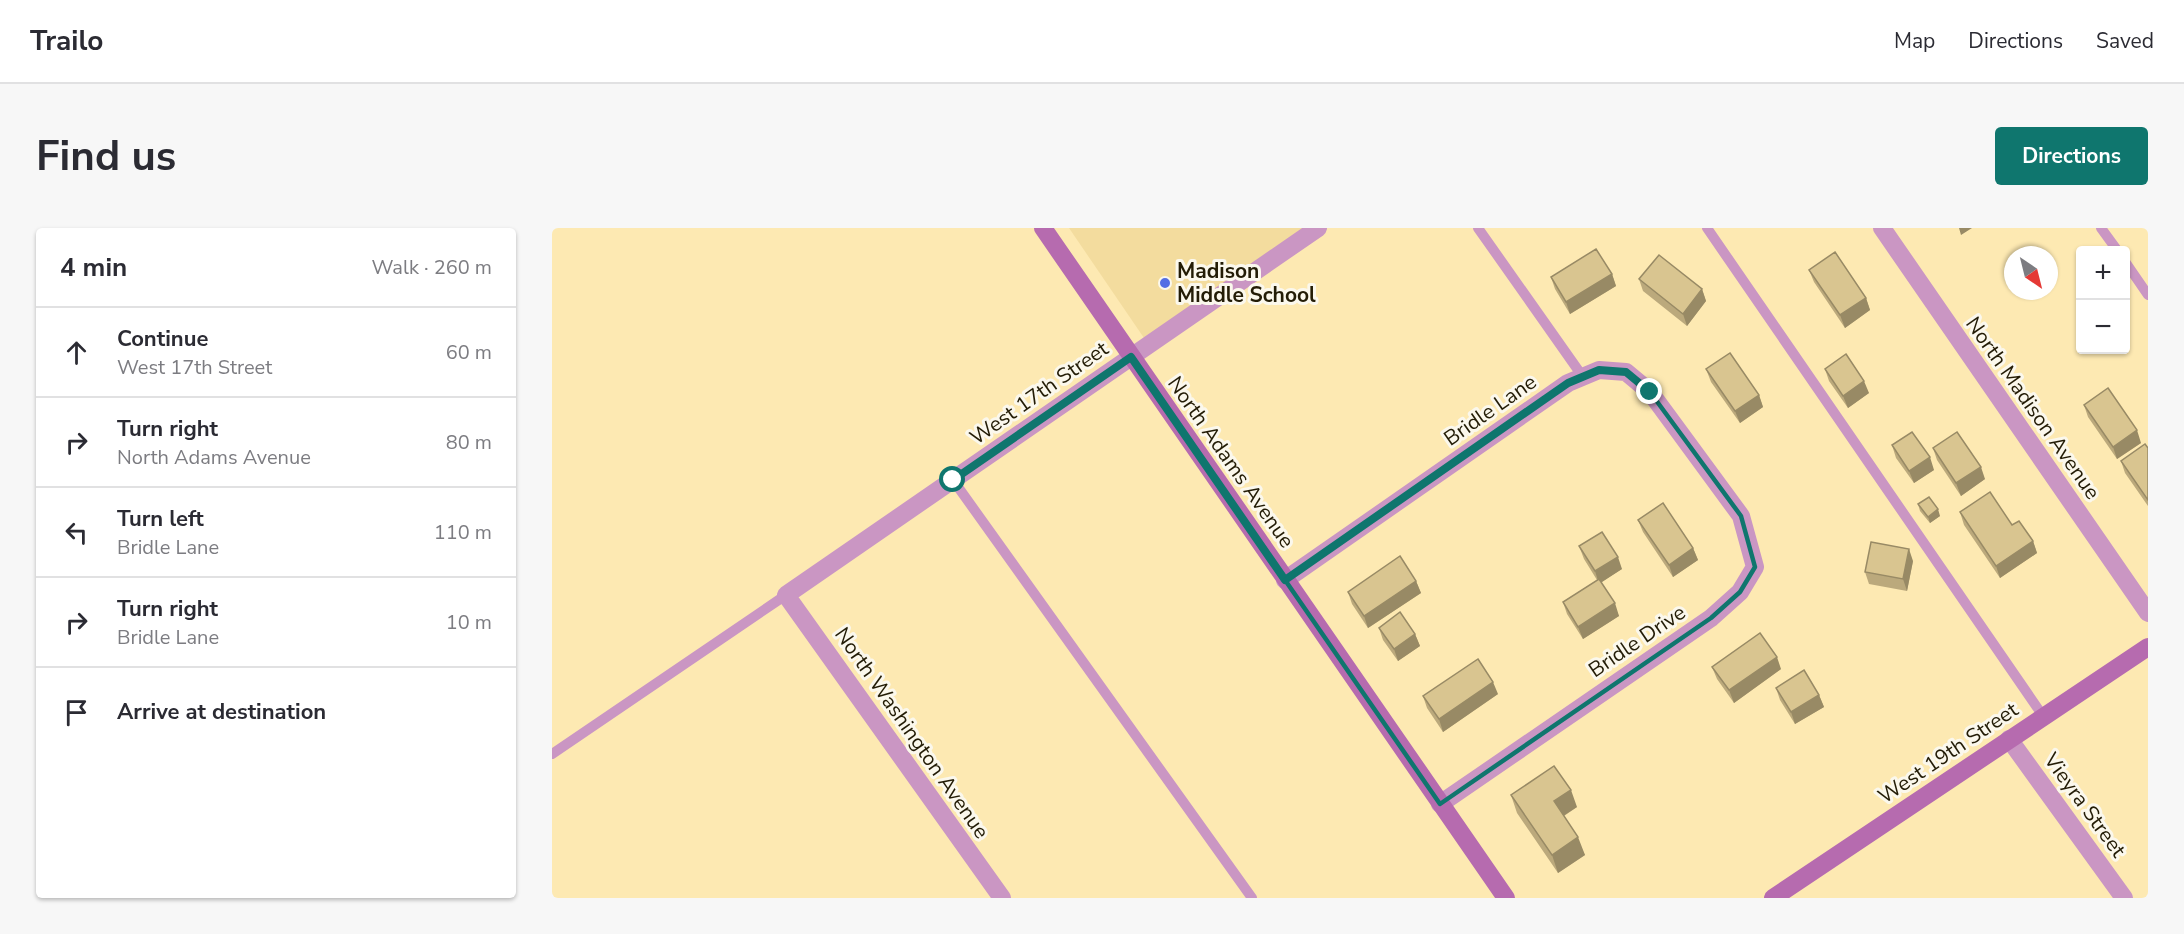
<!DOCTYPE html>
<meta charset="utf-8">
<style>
body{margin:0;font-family:"Nunito Sans",sans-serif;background:#f7f7f7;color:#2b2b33}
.controls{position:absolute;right:18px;top:18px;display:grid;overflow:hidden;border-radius:6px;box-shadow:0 2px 4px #0004}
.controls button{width:54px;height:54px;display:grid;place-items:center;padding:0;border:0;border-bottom:2px solid #e1e1e2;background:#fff;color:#2b2b33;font:30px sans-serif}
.compass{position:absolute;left:1452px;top:18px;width:54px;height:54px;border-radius:50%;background:#fff;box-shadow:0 2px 4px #0004;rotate:145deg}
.stop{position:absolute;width:18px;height:18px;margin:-14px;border:4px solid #0f766e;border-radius:50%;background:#fff}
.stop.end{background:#0f766e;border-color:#fff;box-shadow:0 2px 6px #0008}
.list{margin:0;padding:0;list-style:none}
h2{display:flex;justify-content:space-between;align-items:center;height:78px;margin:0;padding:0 24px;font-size:26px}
h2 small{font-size:20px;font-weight:400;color:#7c7c81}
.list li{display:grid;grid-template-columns:39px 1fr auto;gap:18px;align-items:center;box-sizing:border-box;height:90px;padding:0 24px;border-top:2px solid #e1e1e2}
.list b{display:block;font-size:22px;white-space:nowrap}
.list p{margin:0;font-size:20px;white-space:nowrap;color:#7c7c81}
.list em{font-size:20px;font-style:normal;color:#7c7c81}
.icon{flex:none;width:33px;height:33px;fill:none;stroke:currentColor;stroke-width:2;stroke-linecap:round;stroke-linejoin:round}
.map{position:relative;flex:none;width:1596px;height:670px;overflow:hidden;border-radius:6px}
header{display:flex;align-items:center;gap:36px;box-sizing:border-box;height:84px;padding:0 30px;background:#fff;border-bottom:2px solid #e1e1e2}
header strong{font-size:28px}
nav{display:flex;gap:33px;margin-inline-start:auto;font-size:21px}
.intro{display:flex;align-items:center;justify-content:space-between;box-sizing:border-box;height:144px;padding:0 36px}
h1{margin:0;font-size:42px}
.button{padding:15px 27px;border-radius:6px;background:#0f766e;color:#fff;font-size:21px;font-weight:700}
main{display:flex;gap:36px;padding:0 36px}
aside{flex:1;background:#fff;border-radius:6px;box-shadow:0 2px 4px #0004}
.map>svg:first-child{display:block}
</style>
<header>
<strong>Trailo</strong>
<nav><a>Map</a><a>Directions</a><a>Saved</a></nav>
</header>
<div class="intro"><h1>Find us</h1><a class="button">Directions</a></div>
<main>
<aside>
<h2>4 min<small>Walk · 260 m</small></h2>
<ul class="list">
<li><svg class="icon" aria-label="ahead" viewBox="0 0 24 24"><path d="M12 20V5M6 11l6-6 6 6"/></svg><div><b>Continue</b><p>West 17th Street</p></div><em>60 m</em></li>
<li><svg class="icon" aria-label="right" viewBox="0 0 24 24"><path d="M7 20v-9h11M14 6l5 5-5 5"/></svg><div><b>Turn right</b><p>North Adams Avenue</p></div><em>80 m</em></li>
<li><svg class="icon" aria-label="left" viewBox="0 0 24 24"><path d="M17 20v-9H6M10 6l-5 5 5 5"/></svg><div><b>Turn left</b><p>Bridle Lane</p></div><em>110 m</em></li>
<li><svg class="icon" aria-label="right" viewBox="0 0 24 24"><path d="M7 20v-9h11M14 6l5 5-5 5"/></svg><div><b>Turn right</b><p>Bridle Lane</p></div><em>10 m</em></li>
<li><svg class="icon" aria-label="arrive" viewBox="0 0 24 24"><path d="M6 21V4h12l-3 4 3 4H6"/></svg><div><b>Arrive at destination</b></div></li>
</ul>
</aside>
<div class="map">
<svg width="1596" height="670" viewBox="0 0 1596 670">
<rect width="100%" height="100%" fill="#fde9b2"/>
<path fill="#f3dc9e" d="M517,0h235l-160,110z"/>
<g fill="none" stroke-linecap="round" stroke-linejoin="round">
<path stroke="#ca96c3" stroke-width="10" d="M926,0l105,149
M1155,0l336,488
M1549,0l16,22
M1574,35l22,32
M401,252l299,418
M0,526l234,-159"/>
<path stroke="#ca96c3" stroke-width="18" d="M1330,0l266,385
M733,352l283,-197 31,-13 27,2 24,20 91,124 14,51 -15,25 -29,26 -271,186
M1457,511l115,159
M450,670l-216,-303 532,-367"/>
<path stroke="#b66baf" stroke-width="18" d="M491,0l463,670
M1221,670l375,-251"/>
</g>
<path fill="#bba97c" d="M1257,42l57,28 4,12 -25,18 -31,-46z
M1060,46l4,12 -46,28 -15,-25 -4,-12z
M1087,51l63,10 4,12 -19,25 -44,-35z
M1154,141l53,26 4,12 -23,16 -29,-41z
M1273,141l44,24 -21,15 -19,-27z
M1532,177l57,38 -24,16 -29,-42z
M1340,217l42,25 -20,13 -18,-25z
M1381,220l52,31 -24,17 -24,-36z
M1596,220v58l-23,-33 -4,-12z
M1366,276l22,12 -10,7 -10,-12z
M1408,284l52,13 21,16 4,12 -37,25 -36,-53z
M1086,292l55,28 5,12 -25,17 -30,-45z
M1027,318l43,23 -21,13 18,34 -36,23 -16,-25 -4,-12 34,-22 -13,-21z
M1361,333l-6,30 -38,-7 -4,-12z
M864,353l5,12 -53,35 -16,-24 -4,-12z
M827,400l36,6 5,12 -22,15 -15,-21z
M1160,439l69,2 -47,34 -17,-24z
M1224,460l43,7 5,12 -29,17 -15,-24z
M946,466l-55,38 -16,-24 -4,-12z
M959,567l66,12 -13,9 21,39 -27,18 -41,-60z"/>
<path fill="#988a65" d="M1407,0h13l-11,7z
M1060,46l4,12 -46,28 -4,-12z
M1150,61l4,12 -19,25 -4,-12z
M1314,70l4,12 -25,18 -5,-13z
M1312,153l5,12 -21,15 -5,-12z
M1207,167l4,12 -23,16 -5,-12z
M1585,202l4,13 -24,16 -4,-12z
M1378,229l4,13 -20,13 -5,-12z
M1429,239l4,12 -24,17 -5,-13z
M1386,281l2,7 -10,7 -2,-6z
M1481,313l4,12 -37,25 -4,-12z
M1141,320l5,12 -25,17 -4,-12z
M1357,321l4,12 -6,30 -4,-12z
M1066,329l4,12 -23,15 -4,-13z
M864,353l5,12 -53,35 -4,-12z
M1063,375l4,13 -36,23 -5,-12z
M863,406l5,12 -22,15 -4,-12z
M1225,429l4,12 -47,34 -5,-13z
M941,454l5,12 -55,38 -4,-13z
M1267,467l5,12 -29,17 -4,-12z
M1019,562l6,17 -17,11 -6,-17z
M1026,609l7,18 -27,18 -6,-18z"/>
<path fill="#d9c590" stroke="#988a65" stroke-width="1.5" d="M1044,21l16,25 -46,28 -15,-25z
M1283,24l31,46 -26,17 -31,-45z
M1107,27l43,34 -19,25 -44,-35z
M1178,125l29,42 -24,16 -29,-42z
M1294,126l18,27 -21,15 -18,-27z
M1556,160l29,42 -24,17 -29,-42z
M1360,204l18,25 -21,14 -17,-26z
M1405,204l24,35 -25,16 -23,-35z
M1593,216l3,4v52l-27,-39z
M1438,264l22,33 7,-4 14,20 -37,25 -36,-54z
M1377,269l9,12 -10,8 -10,-13z
M1111,275l30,45 -24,17 -31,-45z
M1050,304l16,25 -23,14 -16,-25z
M1319,314l38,7 -6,30 -38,-7z
M848,328l16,25 -52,35 -16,-24z
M1047,351l16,24 -37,24 -15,-25z
M848,384l15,22 -21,15 -15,-21z
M1208,405l17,24 -48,33 -17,-23z
M926,431l15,23 -54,37 -16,-23z
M1252,442l15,25 -28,17 -15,-24z
M1002,538l17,24 -17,11 24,36 -26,18 -41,-60z"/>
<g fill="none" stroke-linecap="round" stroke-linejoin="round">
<path stroke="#0f766e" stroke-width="8" d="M401,252l178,-123 154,223 283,-197 31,-13 27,2 24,20"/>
</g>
<path fill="none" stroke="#0f766e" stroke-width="4.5" stroke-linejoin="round" d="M1047,142l27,2 24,20 91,124 14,51 -15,25 -29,26 -271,186 -155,-224 283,-197z"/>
<circle fill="#546ee4" stroke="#fbf8ed" stroke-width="2" cx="613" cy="55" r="6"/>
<g text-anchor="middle" stroke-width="6" stroke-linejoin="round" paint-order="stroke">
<g font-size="21" font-weight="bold" fill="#231c06" stroke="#fbf8ed" text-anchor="start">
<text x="625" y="50">Madison<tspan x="625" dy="24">Middle School</tspan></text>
</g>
<g font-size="21" fill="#231c06" stroke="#fbf8ed">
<text transform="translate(487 165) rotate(-35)" y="7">West 17th Street</text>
<text transform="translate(1481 180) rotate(55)" y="7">North Madison Avenue</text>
<text transform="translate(938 182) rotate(-35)" y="7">Bridle Lane</text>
<text transform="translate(679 234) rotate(55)" y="7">North Adams Avenue</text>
<text transform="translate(1085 413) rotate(-34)" y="7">Bridle Drive</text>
<text transform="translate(360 505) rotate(55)" y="7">North Washington Avenue</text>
<text transform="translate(1396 525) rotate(-34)" y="7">West 19th Street</text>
<text transform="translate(1533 577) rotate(54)" y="7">Vieyra Street</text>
</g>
</g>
</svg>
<div class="controls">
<button>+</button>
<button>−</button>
</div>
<svg class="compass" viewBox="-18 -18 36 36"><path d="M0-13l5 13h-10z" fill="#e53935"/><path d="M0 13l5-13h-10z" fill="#7c7c81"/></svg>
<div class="stop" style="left:401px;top:252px"></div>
<div class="stop end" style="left:1098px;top:164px"></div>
</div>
</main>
